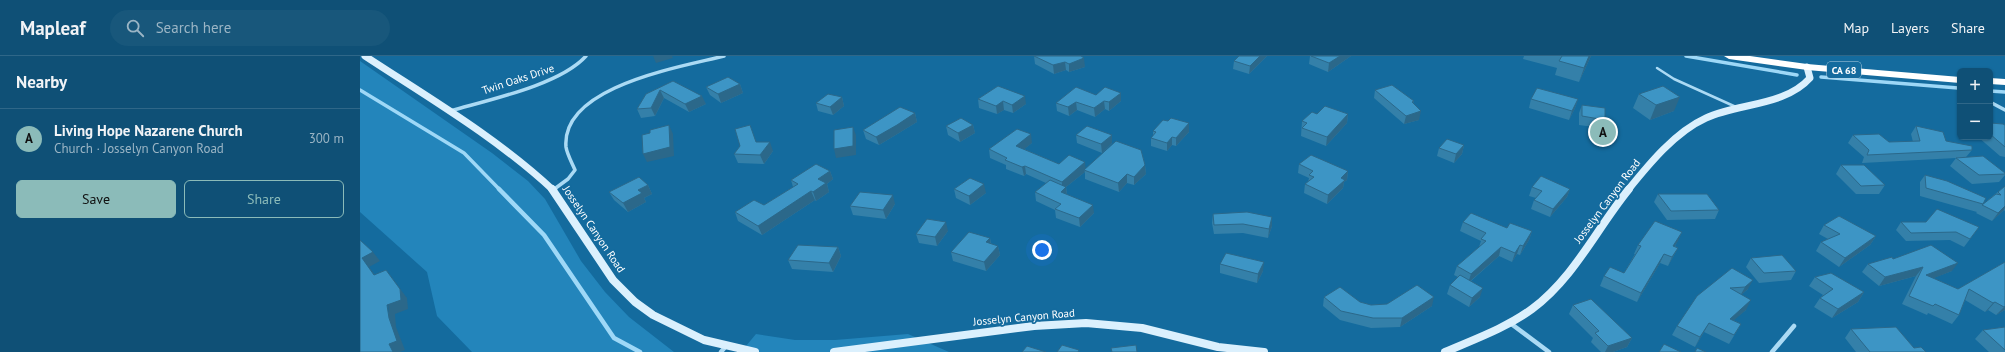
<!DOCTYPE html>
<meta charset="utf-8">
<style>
body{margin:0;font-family:"PT Sans",sans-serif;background:#18577b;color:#f1f3f6}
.controls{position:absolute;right:12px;top:12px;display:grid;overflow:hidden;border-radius:6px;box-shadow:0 1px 3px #0004}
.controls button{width:36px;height:36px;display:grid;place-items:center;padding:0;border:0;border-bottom:1px solid #2f6788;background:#0f5076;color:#f1f3f6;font:20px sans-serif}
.you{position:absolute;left:682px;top:194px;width:14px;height:14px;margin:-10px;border:3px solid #fff;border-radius:50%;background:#1a73e8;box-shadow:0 0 0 6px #1a73e833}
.badge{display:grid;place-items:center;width:26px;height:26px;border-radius:50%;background:#8bbbb9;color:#111;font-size:13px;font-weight:700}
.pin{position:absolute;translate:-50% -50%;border:2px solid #fff;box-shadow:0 1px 4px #0006}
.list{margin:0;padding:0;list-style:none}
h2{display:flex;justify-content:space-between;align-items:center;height:52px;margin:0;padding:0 16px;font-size:17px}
h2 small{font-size:13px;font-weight:400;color:#9bb5c5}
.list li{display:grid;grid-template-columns:26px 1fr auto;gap:12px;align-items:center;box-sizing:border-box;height:60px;padding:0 16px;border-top:1px solid #2f6788}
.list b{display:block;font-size:15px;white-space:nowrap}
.list p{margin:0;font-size:13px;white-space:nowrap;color:#9bb5c5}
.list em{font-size:13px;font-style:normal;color:#9bb5c5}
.actions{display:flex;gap:8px;padding:12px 16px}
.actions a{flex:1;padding:9px 0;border:1px solid #8bbbb9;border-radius:6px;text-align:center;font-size:14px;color:#8bbbb9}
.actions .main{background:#8bbbb9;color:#111}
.icon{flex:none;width:22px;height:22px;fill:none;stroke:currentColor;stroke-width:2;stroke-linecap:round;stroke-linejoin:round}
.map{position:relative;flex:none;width:1645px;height:296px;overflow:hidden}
header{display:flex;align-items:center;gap:24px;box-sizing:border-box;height:56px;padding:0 20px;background:#0f5076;border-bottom:1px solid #2f6788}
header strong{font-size:19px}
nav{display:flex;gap:22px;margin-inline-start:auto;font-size:14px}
.search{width:280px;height:36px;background:#18577b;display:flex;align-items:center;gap:10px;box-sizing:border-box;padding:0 14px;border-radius:22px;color:#9bb5c5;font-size:15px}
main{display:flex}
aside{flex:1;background:#0f5076}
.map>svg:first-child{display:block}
</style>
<header>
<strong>Mapleaf</strong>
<div class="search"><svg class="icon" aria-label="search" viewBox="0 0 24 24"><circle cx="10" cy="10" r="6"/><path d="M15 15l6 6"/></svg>Search here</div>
<nav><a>Map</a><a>Layers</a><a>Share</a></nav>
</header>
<main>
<aside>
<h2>Nearby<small></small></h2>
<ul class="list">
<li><span class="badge">A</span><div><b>Living Hope Nazarene Church</b><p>Church · Josselyn Canyon Road</p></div><em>300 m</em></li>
</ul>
<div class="actions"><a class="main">Save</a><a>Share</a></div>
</aside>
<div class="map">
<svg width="1645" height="296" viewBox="0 0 1645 296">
<rect width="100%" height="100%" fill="#146b9e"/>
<path fill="#2385bb" d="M0,5l132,92 36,28 17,18 36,62 24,31 24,25 45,35h-202l-35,-36 -10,-44 -67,-60z
M396,278l39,6h40l73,-6 41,18h-208z"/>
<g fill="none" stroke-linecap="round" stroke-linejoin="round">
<path stroke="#9ed8f7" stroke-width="3.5" d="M1326,0l111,19
M1461,21l137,11
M0,34l104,63 36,37
M1630,35l15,1"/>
<path stroke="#9ed8f7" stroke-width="4.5" d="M139,133l45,46 70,103 26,14"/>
<path stroke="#abdaf4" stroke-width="2.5" d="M1297,12l17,11 62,28"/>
<path stroke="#abdaf4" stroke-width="3.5" d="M1630,46l15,8
M90,55c38,-11 110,-26 136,-55
M193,134l15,-11 7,-9c-3,-7 -8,-16 -9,-23 -5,-61 115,-80 158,-91"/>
<path stroke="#abdaf4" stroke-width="4.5" d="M193,134l2,-1
M1150,267l39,29
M361,296l5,-6
M1412,296l22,-26"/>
<path stroke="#dbf0fd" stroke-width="7" d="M5,0c64,42 131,81 188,134
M1268,134c21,-26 47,-58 78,-72 33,-15 79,-12 104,-40l-3,-11"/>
<path stroke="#dbf0fd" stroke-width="8" d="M192,133l61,91 22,22 18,13 51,25 51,12
M474,296l200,-26 52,-3 56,5 76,19 46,5
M1085,296c30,-13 61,-24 87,-43 42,-31 65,-81 97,-120"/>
<path fill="#fff" fill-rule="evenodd" d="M1364,0h26l57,8 153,13v6l-153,-13 -78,-11z
M1630,22l15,1v6l-15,-1z"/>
</g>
<path fill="#3480a9" d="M674,0h47l4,11 -16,5 -3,-2 -12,4 -19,-10z
M907,0l-18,18 -16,-5 1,-8z
M950,0h41l-23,16 -19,-8z
M1164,0h67l-12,26 -24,-7 2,-7 -34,-9z
M313,25l33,23 -17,8 -25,-14 -9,18 -14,2 -4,-9 9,-15z
M380,28l3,9 -22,10 -11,-8 -4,-8z
M638,30l28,18 -13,9 -9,-3 -7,4 -18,-6 -1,-9z
M1015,34l39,11 -1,2 6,17 -15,4 -30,-26z
M761,37v8l-12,10 -4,-2 -10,8 -18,-7 -8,6 -12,-5 -1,-8 40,-8z
M1279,38l35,17 -24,9 -17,-12z
M482,41l2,9 -11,9 -15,-4 -2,-8z
M1171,43h47l-3,9 -6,12 -40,-12z
M1222,49l23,15 -3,8 -23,-3v-12z
M555,57l2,9 -18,11 -20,12 -13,-6 -3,-9z
M957,58h31l-1,9 -21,23 -25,-10 1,-15z
M808,65l21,2v9l-13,14 -4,-1 -5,6 -16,-5v-8l2,-2v-5z
M1630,67l15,2v32l-5,-1 -22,-19h12z
M613,69l2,8 -15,9 -12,-7 -2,-9z
M1556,70l30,15 26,9 -6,7 39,16v2l-6,7 -27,2 -22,-18 6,-8 -94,5 2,-6 -16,-14 5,-8 36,7h24l-2,-8z
M716,79h36v8l-10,10 -25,-10z
M396,86l17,9 -9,13 -26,-1 -4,-9z
M672,87l-8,6 35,15 27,5 59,-4 1,9 -12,11 -7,-2 -8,9 -34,-13v-7l-19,15 1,7 27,19 -14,14 -24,-9 -1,-8 -19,-9 -1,-9 11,-9 -20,-9 -2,2 -18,-7v-4l-16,-7 -1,-9z
M1104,89l-2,9 -8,9 -17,-7 2,-8z
M939,108l49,7 -1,9 -3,2 -1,6 -16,16 -23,-11 1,-9 3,-2 1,-4 -11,-5z
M1481,109l44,20 -6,9h-23l-20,-20z
M470,115l3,8 -6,5 2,8 -13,9 -1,-1 -53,35 -24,-14 -3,-9 29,-7 29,-18 -2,-7z
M1565,119l58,29 22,-18v25l-1,-1 -12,11 -16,-8 1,-1 -57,-16v-14z
M288,129l4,9 -8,4 2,4 -18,10 -14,-12 -5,-8z
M1172,131l38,2 -3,8 -17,20 -19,-8 3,-9 2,-2 -7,-2z
M594,133l32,4 -16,12 -14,-7z
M1298,138l61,16 -4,9 -48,1 -13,-18z
M535,148l-9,15 -33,-4 -3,-9z
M853,158l59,3v9l-4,12 -25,-5 -29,1 -2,-11z
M1103,166l69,9 -3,9 -9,15 -3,-1 -5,8 -13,-6 -28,25 9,16 -11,10 -22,-13 3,-9 8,-8 -4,-2 3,-9 22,-19 2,-6 -21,-10z
M1541,166l78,5 -15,20 -14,-7 -44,1 -10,-11z
M1464,169l52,11 -6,9 -31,22 -23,-16 5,-9 7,-3 -9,-5z
M588,175l-11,15 -18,-3 -3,-9z
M1322,176l-7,14 3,2 -10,18 -8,-3 -23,39 -37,-16 4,-10 20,-3 11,-19h-1l4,-9z
M630,182l1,6 7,2 2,9 -14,16 -33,-10 -2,-9z
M478,191l3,9 -8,16 -41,-3 -4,-9z
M1391,202l45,13 -5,9 -32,3 -13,-16z
M1533,203l59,12 -19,7 25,11 47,-27v48l-9,5 -8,-5 -3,2 -20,-12 -6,15 -7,9 -24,-11 -1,2 -25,-11 14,-28 -37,10 -17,-14 6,-8z
M860,208l43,7 -6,12 -37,-10z
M1372,212l16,21 -7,6 5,15 -13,10 8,4 -12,20 -25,-12 -9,15 -23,-12 5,-9z
M1455,221l49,15 -6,10 -26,16 -18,-11 6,-9 3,-3 -14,-9z
M964,241l36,5 11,3 61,1 -32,21 -29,1 -31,-8 -17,-14z
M1213,249l59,33 -5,9 -14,5h-12l-10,-10 2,-4 -24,-24z
M1645,271v25h-16l-14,-13 8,-9z
M1491,273l63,19 12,4h-70l-11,-14z"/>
<path fill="#2b688a" d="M293,0h19l1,2 -17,5z
M900,0h7l-18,18 1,-8z
M980,0h11l-23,16 1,-9z
M1229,0h2l-12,26 5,-14z
M724,2l1,9 -16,5v-8z
M705,6l1,8 -12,4 -1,-9z
M380,28l3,9 -22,10 -3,-9z
M300,34l4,8 -9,18 -4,-8z
M761,37v8l-12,10v-9z
M342,40l4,8 -17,8 -4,-8z
M665,40l1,8 -13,9 -1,-8z
M482,41l2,9 -11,9 -3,-8z
M1320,41l-6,14 -24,9 6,-15z
M1218,43l-3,9 -6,12 3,-9z
M643,45l1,9 -7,4 -1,-8z
M744,45l1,8 -10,8 -1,-9z
M716,46l1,8 -8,6 -1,-9z
M1061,55l-2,9 -15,4 2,-8z
M555,57l2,9 -18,11 -20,12 -3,-8z
M988,58l-1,9 -21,23 1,-9z
M829,67v9l-13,14v-8z
M309,69l4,9 1,22 -27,6 -4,-8z
M613,69l2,8 -15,9 -2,-9z
M493,71l3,8v20l-20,3 -2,-9z
M671,78l1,9 -15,12 -1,-9z
M752,79v8l-10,10 -1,-9z
M812,81v8l-5,6v-8z
M410,86l3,9 -9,13 -4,-9z
M1104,89l-2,9 -8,9 2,-9z
M725,106l1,9 -2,-1 1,2 -19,15 1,9 -6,-4 1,-2v-8z
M785,109l1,9 -12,11v-8z
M665,110l1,8 -2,2 -2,-9z
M470,115l3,8 -6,5 2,8 -13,9 -3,-9 5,-13z
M988,115l-1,9 -3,2 -1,6 -16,16 1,-9 13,-17z
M767,118v9l-8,9 -1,-9z
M624,128l2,9 -16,12 -1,-9z
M288,129l4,9 -8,4 2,4 -18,10 -5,-9 15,-13z
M1210,133l-3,8 -17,20 3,-8z
M451,135l4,9 -53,35 -4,-9z
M533,139l2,9 -9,15 -3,-9z
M733,149l1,8 -14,14 -1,-9z
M1645,150v2l-1,2 -12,11 6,-8z
M912,161v9l-4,12 1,-9z
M586,166l2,9 -11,15 -2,-9z
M1172,175l-3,9 -9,15 3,-9z
M1322,176l-4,9 -9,14 4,-9z
M1516,180l-6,9 -31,22 6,-9z
M630,182l1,9 -5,-5z
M1160,189l-3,9 -5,8 3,-9z
M638,190l2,9 -14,16 -2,-9z
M478,191l3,9 -8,16 -4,-9z
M1141,191l-2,9 -31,27 3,-9z
M1318,192l-10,18 4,-9z
M13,196l7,9 -11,6 13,17 -8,-9 -12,-17z
M1304,198l-4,9 -23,39 4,-9z
M904,206l-1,9 -6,12 1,-9z
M1598,207l-6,8 -33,13 7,-9z
M1563,211l-7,9 -37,10 6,-9z
M26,214l21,28 1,11 -13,5 1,13 9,23 -5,2h-7l-4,-8v-26z
M1393,224l-5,9 -8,7 5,-9z
M1123,232l-3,9 -11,10 3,-9z
M1504,236l-6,10 -26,16 6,-9z
M1074,241l-2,9 -32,21 2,-9z
M1391,244l-5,10 -21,18 5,-9z
M1635,246l-7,8 -3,2 8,-9z
M1645,250v4l-9,5z
M1349,267l-5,9 -9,15 5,-10z
M1272,282l-5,9 -14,5h-8l3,-6z"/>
<path fill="#3d95c5" stroke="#2b688a" d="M674,0h47l3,2 -15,6 -4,-2 -12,3z
M879,0h21l-10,10 -16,-5z
M951,0h29l-11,7z
M1202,0h27l-5,12 -25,-7z
M368,21l12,7 -22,10 -12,-7z
M313,25l29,15 -17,8 -25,-14 -9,18 -14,1 9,-15z
M1032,29l22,16 -2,1 9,9 -15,5 -31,-26z
M638,30l27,10 -13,9 -9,-4 -7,5 -18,-7z
M1303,30l17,11 -24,8 -17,-11z
M716,31l20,8 9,-8 16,6 -12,9 -5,-1 -10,7 -18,-6 -8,5 -12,-4z
M1177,32l41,11 -6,12 -41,-12z
M468,38l14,3 -12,10 -14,-4z
M1222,49l23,3v12l-23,-4z
M965,50l23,8 -21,23 -25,-9 5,-5 -5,-2 10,-9 5,2z
M540,51l15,6 -18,12 -21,12 -13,-7z
M601,62l12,7 -15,8 -12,-7z
M811,62l18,5 -13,15 -4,-1 -5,6 -16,-5 5,-6 -3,-1 10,-11 5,1z
M1630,67l13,1 2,1v22l-15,-13z
M309,69l1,22 -27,7 -1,-19 8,-2v-3z
M390,69l6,17h14l-10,13 -26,-1 6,-8 -5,-17z
M727,70l25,9 -11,9 -25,-9z
M1556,70l27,6 3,9 26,5v4l-105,5 2,-5 -16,-15 26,-1 10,8 31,-1z
M493,71v19l-19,3v-19z
M657,73l14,5 -15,12 43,18 10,-9 16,7 -23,20 -37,-16 -3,1 -17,-7 2,-2 -18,-9z
M1087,83l17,6 -8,9 -17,-6z
M756,85l25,9 4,15 -11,12 -7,-3 -9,9 -34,-13z
M951,99l37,16 -7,7 4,2 -17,15 -23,-11 9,-7 -5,-2 4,-4 -14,-7z
M1623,100l22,17v1l-26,1 -23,-17z
M456,108l14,7 -12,8 8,4 -13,9 -2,-1 -53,35 -23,-14 19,-12 10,5 34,-21 -7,-4z
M1481,109h23l21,20 -24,1z
M1565,119l22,6 39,17 -3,6 -57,-16z
M1181,120l29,13 -17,20 -19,-9 8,-9 -10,-4z
M279,121l9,8 -10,5 4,3 -19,10 -14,-11z
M610,122l14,6 -15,12 -15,-7z
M690,124l16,7 -5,5 32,13 -14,13 -24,-9 6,-5 -26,-12z
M1645,130v20l-7,7 -16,-8 14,-11 5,1 -3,-3z
M500,136l33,3 -10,15 -33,-4z
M1298,138h49l12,16 -48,1z
M1577,153l42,18 -9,12 -14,-7 -45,1 -10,-11h25z
M887,156l25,5 -3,12 -26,-5 -29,1 -1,-11z
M1111,157l36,15 3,-5 22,8 -9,15 -3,-1 -5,8 -14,-6 -30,27 -14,-8 29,-25 -5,-2 5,-6 -23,-11z
M1479,160l37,20 -31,22 -24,-16 19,-8 -16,-9z
M567,163l19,3 -11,15 -19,-3z
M1295,165l27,11 -9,14 5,2 -6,9 -8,-3 -23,39 -37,-17 6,-9 14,6 17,-27 -3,-1z
M609,176l21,6 -4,4 12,4 -14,16 -33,-10z
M0,184l13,12 -11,6 12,17 12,-5 14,19 1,11 -14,5 2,13 8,23 -8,3 4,8h-33z
M438,189l40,2 -9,16 -41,-3z
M1571,189l27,18 -32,12 32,14 47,-27v44l-1,1 -9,-5 -2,1 -24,-14 -10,26 -24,-11 -2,2 -24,-10 14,-29 -38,10 -17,-13 24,-7 1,2z
M866,197l38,9 -6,12 -38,-10z
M1422,199l14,16 -32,2 -13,-15z
M1372,212l21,12 -8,7 -15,1 21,12 -21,19 11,5 -7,11 -25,-12 -9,14 -23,-11 20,-30z
M1471,217l33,19 -26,17 -18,-11 13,-9 -18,-12z
M1100,219l23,13 -11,10 -22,-13z
M1057,229l17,12 -32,21h-29l-32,-7 -17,-14 16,-10 20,15 11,3 16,-1z
M1231,243l41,39 -24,8 -13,-13 4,-2 -26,-26z
M1536,271l18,21 7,-1 5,5h-56l-19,-23z
M1645,271v23l-22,-20z
M1304,288l17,8h-22z
M702,289l17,5 -1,2h-21z
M776,289l1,7h-25l-1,-4z
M667,290l19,6h-24z
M1337,292l9,4h-11z"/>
<g text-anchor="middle" stroke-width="3.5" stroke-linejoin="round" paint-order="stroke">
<rect fill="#146b9e" stroke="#b8d3e2" stroke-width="1" x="1467" y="6" width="34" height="16" rx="3"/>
<g font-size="10" font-weight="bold" fill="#fff">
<text x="1484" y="18">CA 68</text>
</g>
<g font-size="11" fill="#fff" stroke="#146b9e">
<text transform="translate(158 23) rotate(-18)" y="4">Twin Oaks Drive</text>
<text transform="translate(1247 145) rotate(-53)" y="4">Josselyn Canyon Road</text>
<text transform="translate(234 173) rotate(56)" y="4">Josselyn Canyon Road</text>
<text transform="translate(664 261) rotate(-5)" y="4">Josselyn Canyon Road</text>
</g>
</g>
</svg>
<div class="controls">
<button>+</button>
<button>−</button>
</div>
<div class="you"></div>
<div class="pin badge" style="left:1243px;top:76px">A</div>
</div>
</main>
